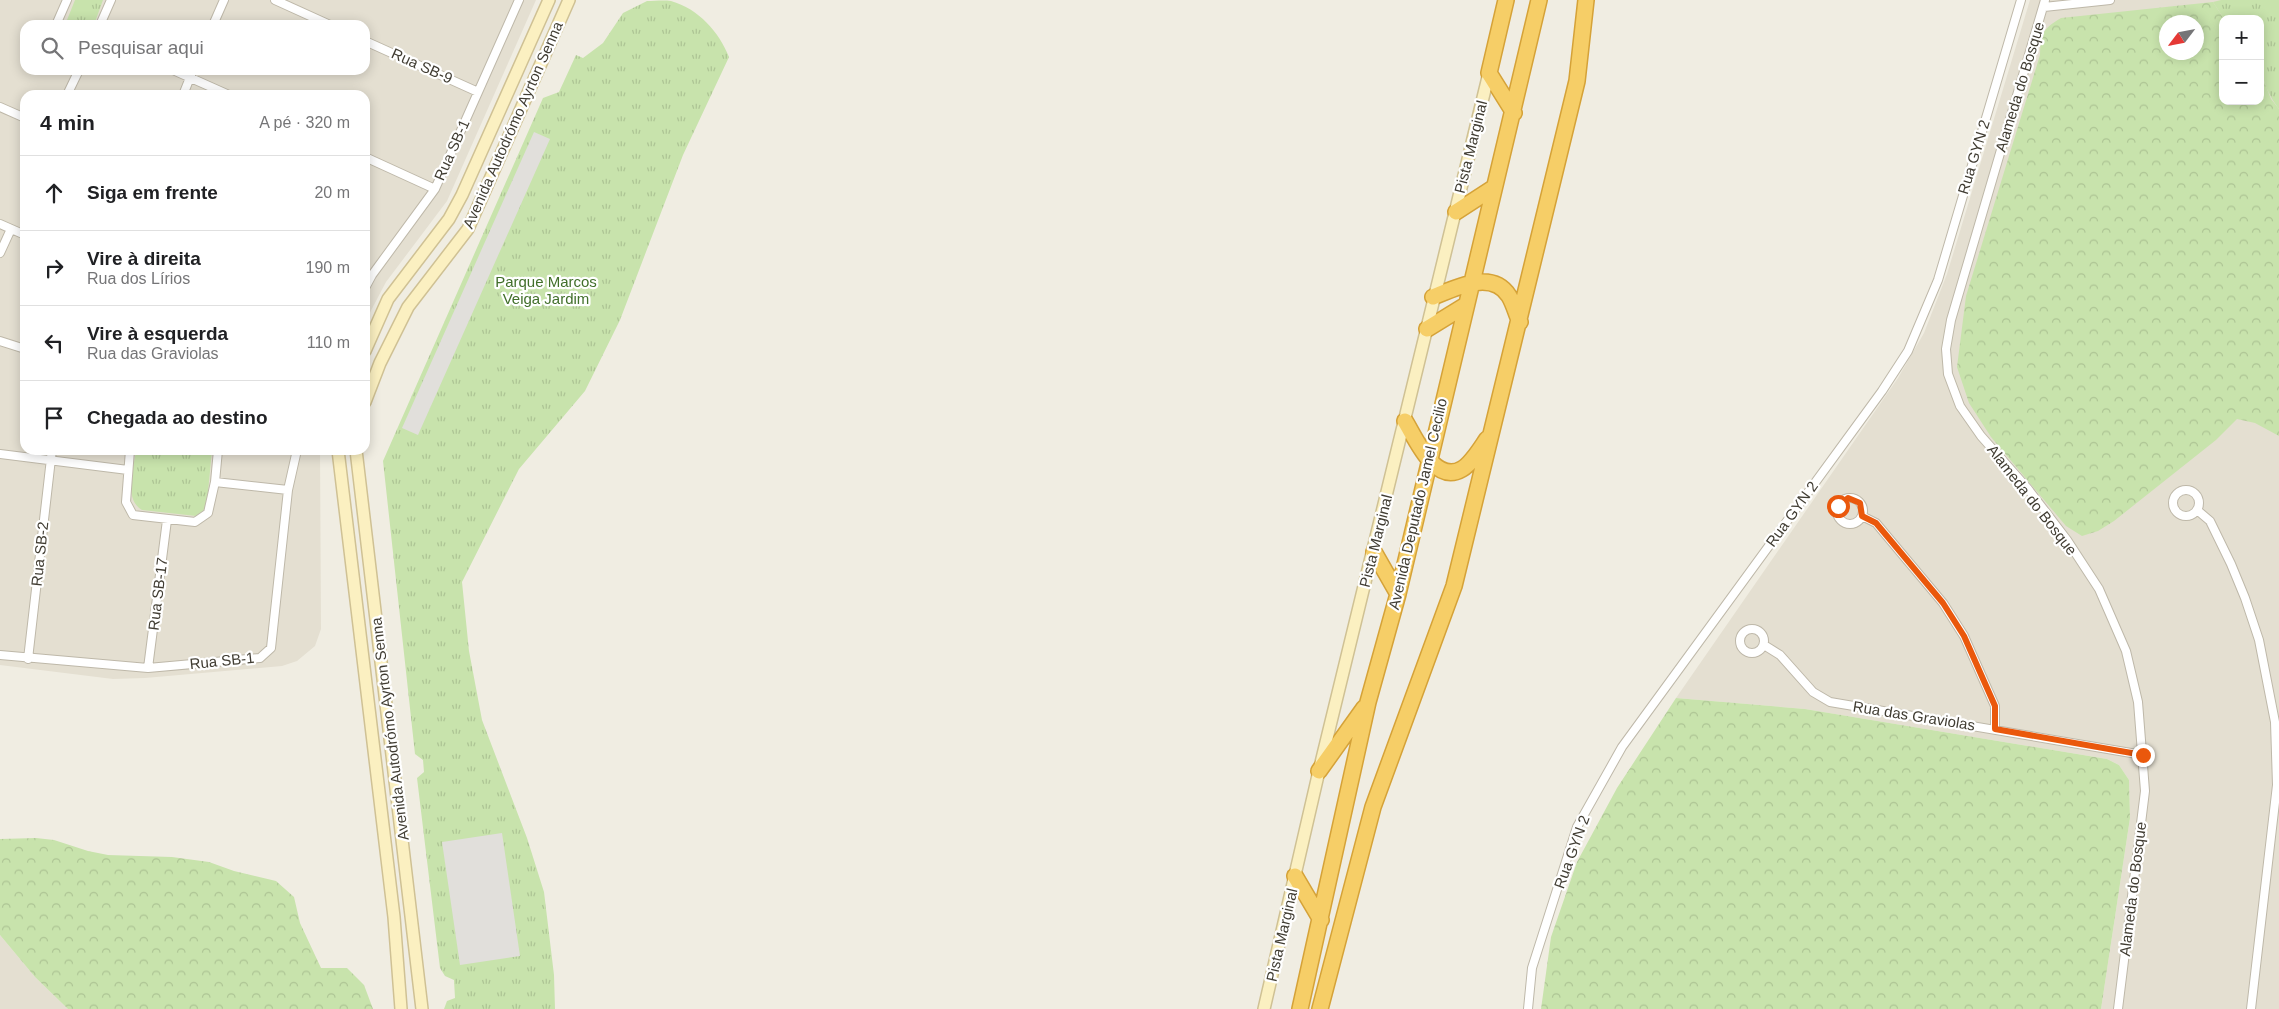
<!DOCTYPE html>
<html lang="pt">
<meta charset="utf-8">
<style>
body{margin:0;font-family:Arial,sans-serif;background:#f2f2f2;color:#202124}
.controls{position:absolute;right:15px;top:15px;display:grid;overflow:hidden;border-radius:10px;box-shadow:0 2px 12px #0003}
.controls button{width:45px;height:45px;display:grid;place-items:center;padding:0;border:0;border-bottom:1px solid #e0e0e0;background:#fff;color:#202124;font:25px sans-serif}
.compass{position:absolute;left:2159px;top:15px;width:45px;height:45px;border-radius:50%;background:#fff;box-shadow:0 2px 12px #0003;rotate:238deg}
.stop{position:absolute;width:15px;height:15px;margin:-11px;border:4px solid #ea580c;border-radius:50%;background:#fff}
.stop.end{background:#ea580c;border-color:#fff;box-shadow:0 1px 5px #0008}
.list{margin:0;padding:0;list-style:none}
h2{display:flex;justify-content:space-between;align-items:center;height:65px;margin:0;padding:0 20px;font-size:21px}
h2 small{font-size:16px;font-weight:400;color:#757577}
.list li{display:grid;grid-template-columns:32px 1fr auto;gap:15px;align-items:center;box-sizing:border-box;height:75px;padding:0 20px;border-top:1px solid #e0e0e0}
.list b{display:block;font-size:19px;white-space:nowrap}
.list p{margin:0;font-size:16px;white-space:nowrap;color:#757577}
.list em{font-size:16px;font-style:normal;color:#757577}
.icon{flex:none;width:28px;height:28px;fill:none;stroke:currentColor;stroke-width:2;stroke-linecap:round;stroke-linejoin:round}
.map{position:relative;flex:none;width:2279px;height:1009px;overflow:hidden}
.search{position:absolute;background:#fff;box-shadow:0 2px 12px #0003;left:20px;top:20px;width:350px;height:55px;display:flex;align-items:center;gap:12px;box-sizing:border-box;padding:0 18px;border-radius:15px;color:#757577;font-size:19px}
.panel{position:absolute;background:#fff;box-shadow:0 2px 12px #0003;left:20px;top:90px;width:350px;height:365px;border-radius:15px}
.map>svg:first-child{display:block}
</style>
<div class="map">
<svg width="2279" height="1009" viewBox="0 0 2279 1009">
<defs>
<pattern id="forest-crowns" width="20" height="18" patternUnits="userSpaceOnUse" patternTransform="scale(1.25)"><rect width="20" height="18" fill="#c8e3ac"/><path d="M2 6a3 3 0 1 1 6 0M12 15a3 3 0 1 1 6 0" fill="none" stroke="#adc494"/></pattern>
<pattern id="park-tufts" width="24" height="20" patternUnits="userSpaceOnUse" patternTransform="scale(1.25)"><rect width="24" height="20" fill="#c8e3ac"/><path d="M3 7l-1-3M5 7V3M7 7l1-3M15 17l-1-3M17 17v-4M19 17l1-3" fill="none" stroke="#adc494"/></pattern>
</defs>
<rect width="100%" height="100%" fill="#f0ede2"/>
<path fill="#e4dfd1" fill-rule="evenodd" d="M0,0h536l-89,201 -61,81 -21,40v-227h-340v355h295l1,179 -6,17 -18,15 -15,5 -137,12 -32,1 -113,-14zM25,25h340v45h-340z
M2030,0h249v1009h-178l29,-191 -1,-38 -10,-15 -12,-6 -302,-50 -129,-11 222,-320 26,-45 23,-59zM2223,19h37v82h-37zM2166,22h30v30h-30z
M0,935l35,42 33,32h-68z"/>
<path fill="url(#forest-crowns)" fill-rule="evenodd" d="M2213,2l11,17 -1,82h37v-30l11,28 8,10v327l-24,-13 -18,-4 -21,21 -102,81 -16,10 -16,5 -16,-10 -75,-89 -22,-34 -12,-36 9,-71 74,-241c1,-21 2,-26 21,-37zM2166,22h30v30h-30z
M1676,698l129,11 302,50 12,6 10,15 1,38 -29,191h-560l10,-72 26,-75 40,-74z
M36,838l18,2 34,11 20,4 64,2 37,5 25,9 42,10 18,16 6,26 21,45h26l17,17 9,24h-305l-33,-32 -35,-42v-96z"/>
<path fill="url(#park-tufts)" d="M75,0h28l-9,25h-29z
M2221,0h58v109c-23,-30 -19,-55 -19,-90h-36l-11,-17z
M647,1c7,0 17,-1 24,0 28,8 48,31 58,56l-46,98 -63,165 -35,71 -66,78 -57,113 7,69 13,69 45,118 17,54 10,83 1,34h-111l3,-8 8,-3 -1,-18 -9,-4 -5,-8 -23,-190 7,-6 -1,-12 -8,-6 -32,-293 160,-363 16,-6 17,-37 7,3 20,-15 20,-30z
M136,450h76l-5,53 -4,8 -7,5 -54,-6c-19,-11 -8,-42 -6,-60z"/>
<path fill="#e1dfdb" d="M534,132l16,7 -132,296 -16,-7z
M502,833l18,123 -60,9 -18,-123z"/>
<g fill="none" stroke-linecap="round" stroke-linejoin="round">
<g stroke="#beb8a9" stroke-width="10">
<path id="street" d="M275,0l55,25
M2045,0l-94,320 -5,29 2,25 12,32 21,30 47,53 39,51 32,49 27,62 12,51 7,89 -27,218
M2044,7l66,-7
M56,25l11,-25
M100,25l11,-25
M213,25l11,-25
M365,41l113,51
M173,70l56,25
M67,95l12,-25
M183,95l10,-25
M0,107l25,11
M365,157l70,32
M0,224l25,11
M0,253l11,-24
M365,288l7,-13 63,-86 84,-189
M0,341l25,8
M130,450l-4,52 7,13 62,7 13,-9 7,-31 3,-32
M0,454l128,16
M215,482l73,8
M2173 503a13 13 0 1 1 26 0a13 13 0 1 1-26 0Z
M1837 511a13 13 0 1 1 26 0a13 13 0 1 1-26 0Z
M2197,510l13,11 21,43 14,34 14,42 16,82 2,63 -26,224
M1862,516l14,7 67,80 21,33 31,70v23
M1740 641a12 12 0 1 1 24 0a12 12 0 1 1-24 0Z
M1764,645l16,10 33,37 17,10 313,53
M0,655l148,13 112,-10 11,-10 17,-158 9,-40
M28,659l24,-209
M148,668l19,-148
M1528,1009l4,-41 45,-141 45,-80 260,-356 26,-40 30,-71 83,-280"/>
</g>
<g stroke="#cfc194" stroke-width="14">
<path id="secondary" d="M365,351l23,-52 61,-80 13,-24 87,-195
M365,402l15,-39 28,-56 60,-78 101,-229
M338,450l56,467 7,92
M356,450l66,559
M1264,1009l55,-238 170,-698"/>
</g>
<g stroke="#d5a238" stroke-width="18">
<path id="highway" d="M1506,0l-17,73 25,40
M1456,212l37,-24
M1433,297c22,-9 59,-28 76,-1 5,8 7,18 11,26
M1427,329l39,-24
M1405,421c11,18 30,64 57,48 10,-6 18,-20 25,-30
M1374,552l24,42
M1319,771l45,-63
M1295,876l26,44
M1300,1009l68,-307 30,-108 141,-594
M1320,1009l53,-202 81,-221 123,-505 9,-81"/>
</g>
<use href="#street" stroke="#fff" stroke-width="8"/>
<use href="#secondary" stroke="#fbf0c1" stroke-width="11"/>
<use href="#highway" stroke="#f6ce67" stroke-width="15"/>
</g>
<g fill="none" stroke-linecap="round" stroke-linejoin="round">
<path stroke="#ea580c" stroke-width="6" d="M1838,506l10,-8 12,5 2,13 14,7 67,80 21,33 31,70v23l148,26"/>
</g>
<g text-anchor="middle" stroke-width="4.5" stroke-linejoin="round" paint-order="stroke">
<g font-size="15" fill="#413d33" stroke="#fff">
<text transform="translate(422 66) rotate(24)" y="5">Rua SB-9</text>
<text transform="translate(2020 87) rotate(-73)" y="5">Alameda do Bosque</text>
<text transform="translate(513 125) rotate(-66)" y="5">Avenida Autodrómo Ayrton Senna</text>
<text transform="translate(1471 147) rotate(-76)" y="5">Pista Marginal</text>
<text transform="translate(452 150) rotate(-66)" y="5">Rua SB-1</text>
<text transform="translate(1974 157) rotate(-73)" y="5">Rua GYN 2</text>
<text transform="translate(2032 500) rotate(52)" y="5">Alameda do Bosque</text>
<text transform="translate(1418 504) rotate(-77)" y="5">Avenida Deputado Jamel Cecilio</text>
<text transform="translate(1792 514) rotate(-54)" y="5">Rua GYN 2</text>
<text transform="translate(1376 541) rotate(-76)" y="5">Pista Marginal</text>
<text transform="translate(40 554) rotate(-84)" y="5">Rua SB-2</text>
<text transform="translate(158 594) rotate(-83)" y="5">Rua SB-17</text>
<text transform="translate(222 661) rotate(-6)" y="5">Rua SB-1</text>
<text transform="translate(1914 716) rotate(9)" y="5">Rua das Graviolas</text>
<text transform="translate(390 729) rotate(-97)" y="5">Avenida Autodrómo Ayrton Senna</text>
<text transform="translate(1572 852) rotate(-70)" y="5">Rua GYN 2</text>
<text transform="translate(2133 889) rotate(-83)" y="5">Alameda do Bosque</text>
<text transform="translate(1282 935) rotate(-77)" y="5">Pista Marginal</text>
</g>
<g font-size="15" fill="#416f2a" stroke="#fff">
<text x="546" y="287">Parque Marcos<tspan x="546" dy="17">Veiga Jardim</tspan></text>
</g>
</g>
</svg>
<div class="controls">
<button>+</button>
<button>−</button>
</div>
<svg class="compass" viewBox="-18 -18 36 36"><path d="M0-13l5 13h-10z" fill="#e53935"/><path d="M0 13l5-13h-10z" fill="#757577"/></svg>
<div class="stop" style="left:1838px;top:506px"></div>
<div class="stop end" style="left:2143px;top:755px"></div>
<div class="search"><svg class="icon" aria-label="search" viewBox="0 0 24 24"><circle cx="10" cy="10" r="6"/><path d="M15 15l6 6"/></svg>Pesquisar aqui</div>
<section class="panel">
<h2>4 min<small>A pé · 320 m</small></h2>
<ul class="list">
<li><svg class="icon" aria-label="ahead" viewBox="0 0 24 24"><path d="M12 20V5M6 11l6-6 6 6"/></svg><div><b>Siga em frente</b></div><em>20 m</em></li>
<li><svg class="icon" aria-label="right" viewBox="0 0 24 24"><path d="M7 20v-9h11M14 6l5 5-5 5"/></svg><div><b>Vire à direita</b><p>Rua dos Lírios</p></div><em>190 m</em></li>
<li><svg class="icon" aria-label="left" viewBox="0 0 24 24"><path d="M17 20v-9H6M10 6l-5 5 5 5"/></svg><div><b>Vire à esquerda</b><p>Rua das Graviolas</p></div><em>110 m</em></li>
<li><svg class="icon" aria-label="arrive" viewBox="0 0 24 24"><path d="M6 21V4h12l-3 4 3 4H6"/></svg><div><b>Chegada ao destino</b></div></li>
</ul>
</section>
</div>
